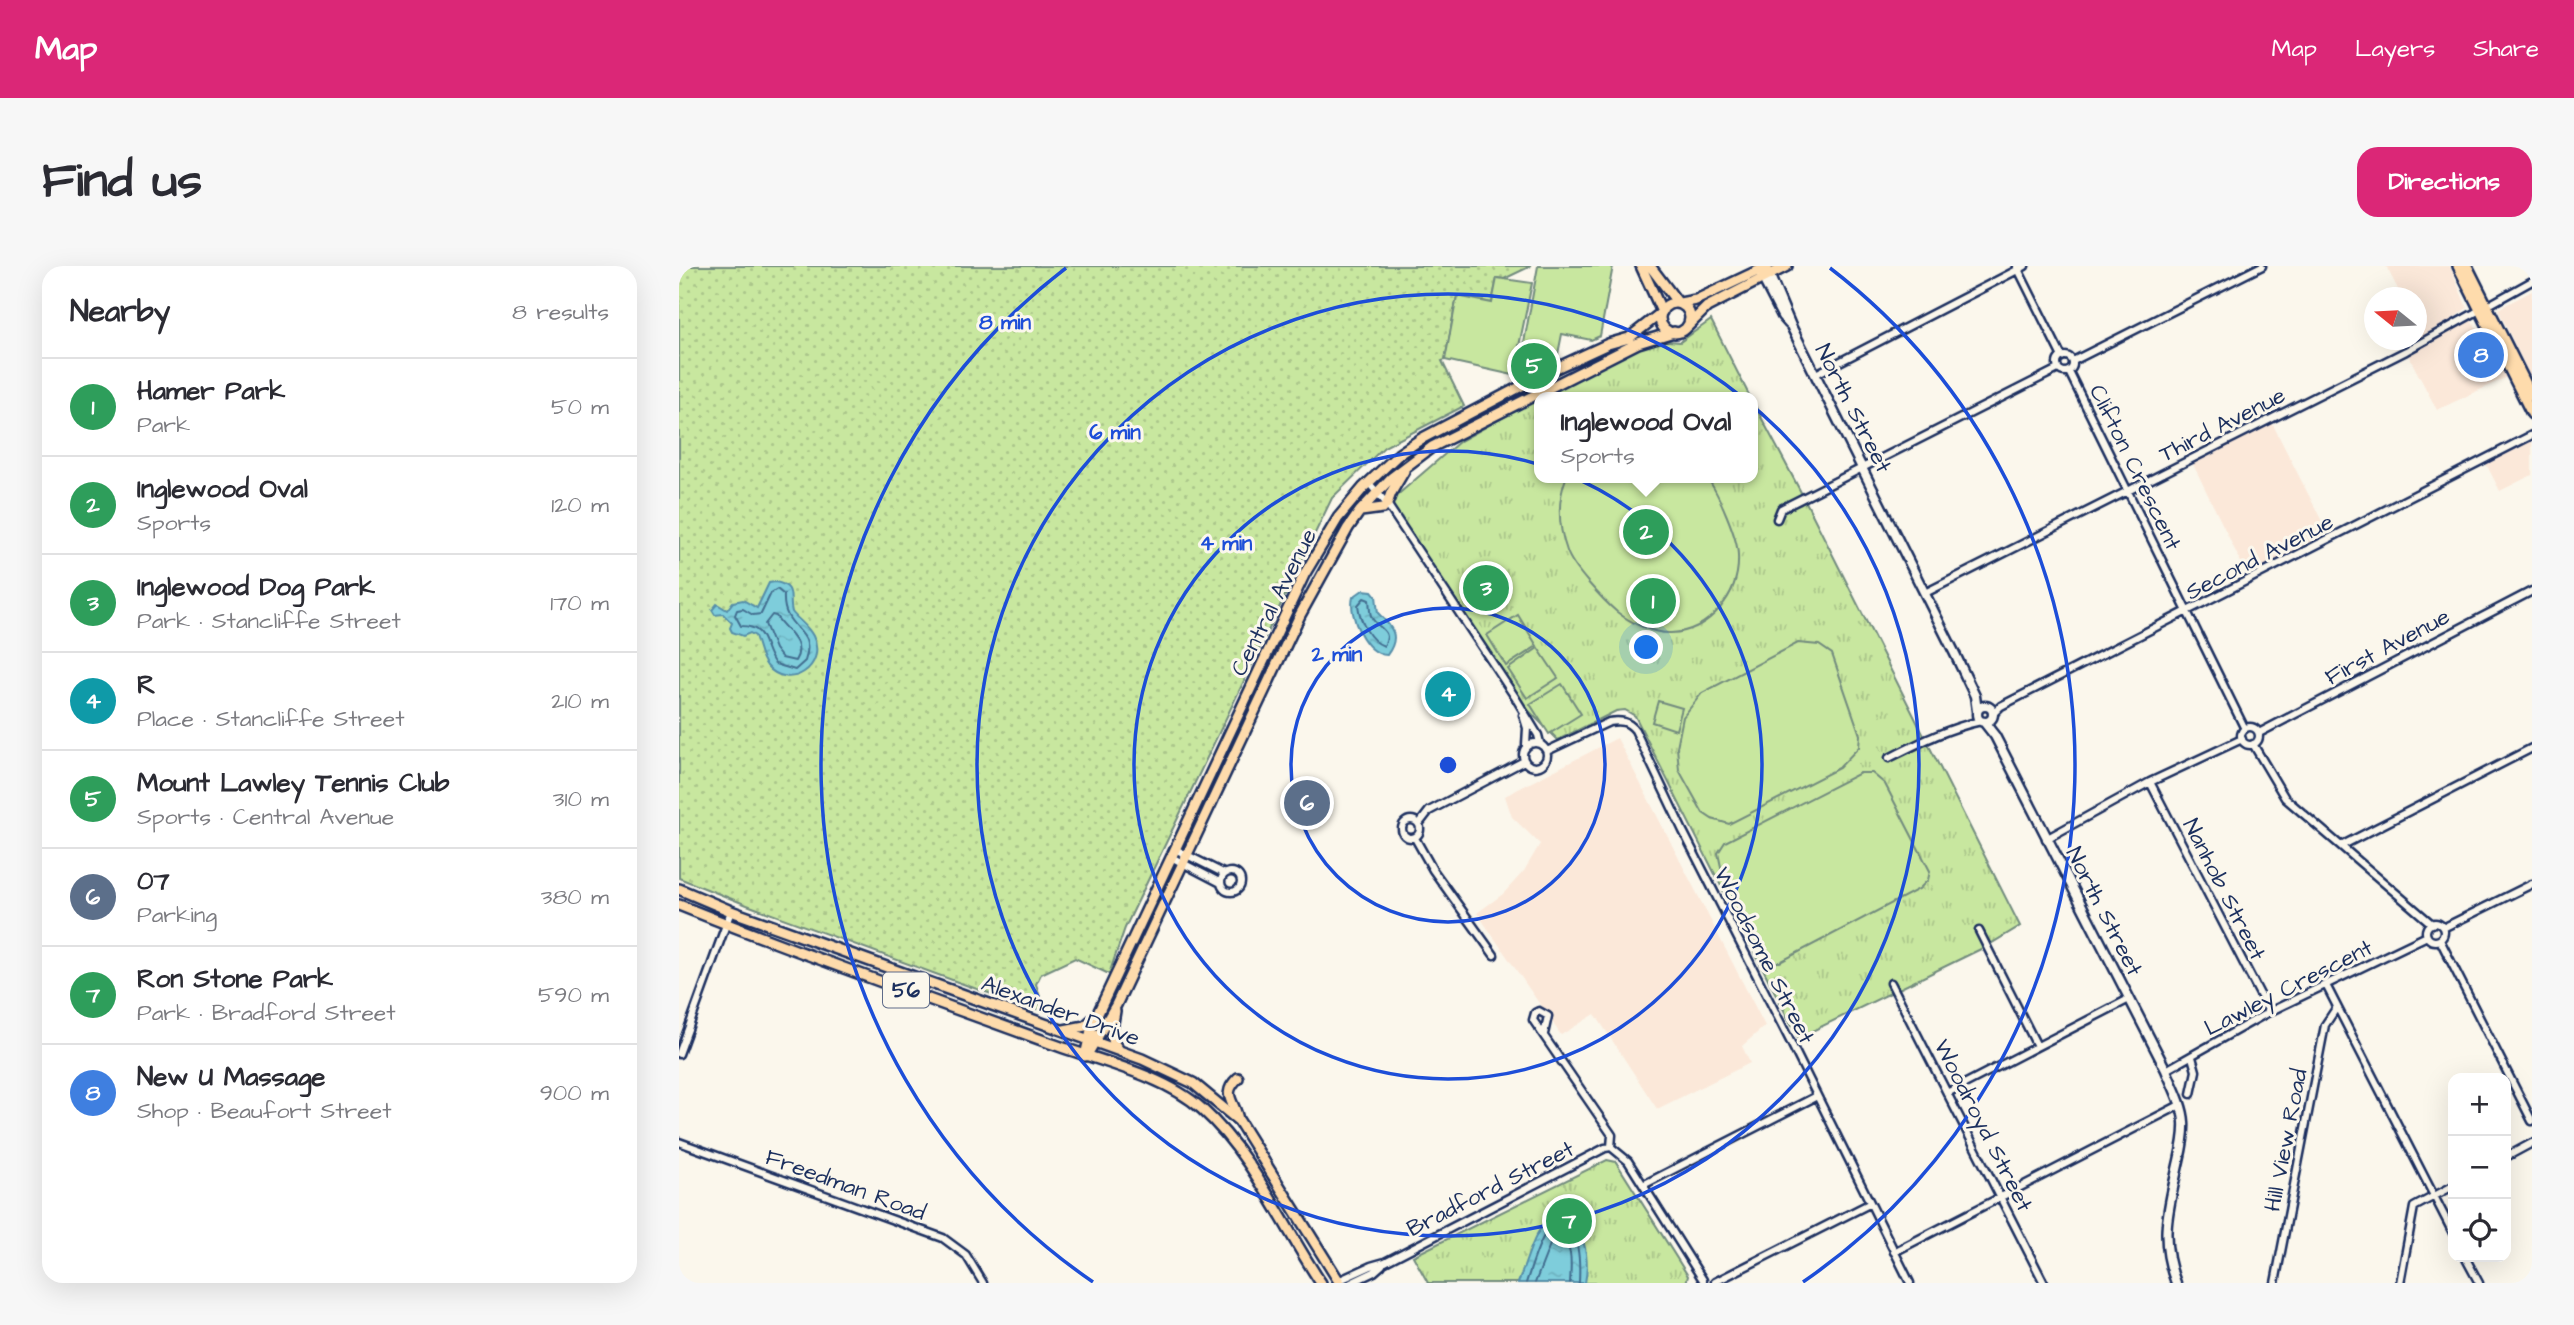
<!DOCTYPE html>
<meta charset="utf-8">
<style>
body{margin:0;font-family:"Architects Daughter",sans-serif;background:#f7f7f7;color:#2b2b33}
.controls{position:absolute;right:21px;bottom:21px;display:grid;overflow:hidden;border-radius:14px;box-shadow:0 7px 28px #0002}
.controls button{width:63px;height:63px;display:grid;place-items:center;padding:0;border:0;border-bottom:2px solid #e1e1e2;background:#fff;color:#2b2b33;font:35px sans-serif}
.compass{position:absolute;left:1685px;top:21px;width:63px;height:63px;border-radius:50%;background:#fff;box-shadow:0 7px 28px #0002;rotate:288deg}
.you{position:absolute;left:968px;top:382px;width:24px;height:24px;margin:-18px;border:5px solid #fff;border-radius:50%;background:#1a73e8;box-shadow:0 0 0 10px #1a73e833}
.badge{display:grid;place-items:center;width:46px;height:46px;border-radius:50%;background:#db2777;color:#fff;font-size:23px;font-weight:700}
.pin{position:absolute;translate:-50% -50%;border:4px solid #fff;box-shadow:0 2px 7px #0006}
.popup{position:absolute;left:855px;top:126px;width:224px;height:91px;box-sizing:border-box;display:grid;place-content:center;border-radius:14px;background:#fff;filter:drop-shadow(0 2px 5px #0005);font-size:23px;white-space:nowrap;color:#7c7c81}
.popup b{font-size:26px;color:#2b2b33}
.popup::after{content:'';position:absolute;left:50%;top:100%;margin-left:-14px;border:14px solid transparent;border-top-color:#fff}
.list{margin:0;padding:0;list-style:none}
h2{display:flex;justify-content:space-between;align-items:center;height:91px;margin:0;padding:0 28px;font-size:30px}
h2 small{font-size:23px;font-weight:400;color:#7c7c81}
.list li{display:grid;grid-template-columns:46px 1fr auto;gap:21px;align-items:center;box-sizing:border-box;height:98px;padding:0 28px;border-top:2px solid #e1e1e2}
.list b{display:block;font-size:26px;white-space:nowrap}
.list p{margin:0;font-size:23px;white-space:nowrap;color:#7c7c81}
.list em{font-size:23px;font-style:normal;color:#7c7c81}
.icon{flex:none;width:38px;height:38px;fill:none;stroke:currentColor;stroke-width:2;stroke-linecap:round;stroke-linejoin:round}
.map{position:relative;flex:none;width:1853px;height:1017px;overflow:hidden;border-radius:21px}
header{display:flex;align-items:center;gap:42px;box-sizing:border-box;height:98px;padding:0 35px;background:#db2777;color:#fff}
header strong{font-size:33px}
nav{display:flex;gap:38px;margin-inline-start:auto;font-size:24px}
.intro{display:flex;align-items:center;justify-content:space-between;box-sizing:border-box;height:168px;padding:0 42px}
h1{margin:0;font-size:49px}
.button{padding:18px 32px;border-radius:21px;background:#db2777;color:#fff;font-size:24px;font-weight:700}
main{display:flex;gap:42px;padding:0 42px}
aside{flex:1;background:#fff;border-radius:21px;box-shadow:0 7px 28px #0002}
.map>svg:first-child{display:block}
</style>
<header>
<strong>Map</strong>
<nav><a>Map</a><a>Layers</a><a>Share</a></nav>
</header>
<div class="intro"><h1>Find us</h1><a class="button">Directions</a></div>
<main>
<aside>
<h2>Nearby<small>8 results</small></h2>
<ul class="list">
<li><span class="badge" style="background:#2e9e5b">1</span><div><b>Hamer Park</b><p>Park</p></div><em>50 m</em></li>
<li><span class="badge" style="background:#2e9e5b">2</span><div><b>Inglewood Oval</b><p>Sports</p></div><em>120 m</em></li>
<li><span class="badge" style="background:#2e9e5b">3</span><div><b>Inglewood Dog Park</b><p>Park · Stancliffe Street</p></div><em>170 m</em></li>
<li><span class="badge" style="background:#0f9aa8">4</span><div><b>R</b><p>Place · Stancliffe Street</p></div><em>210 m</em></li>
<li><span class="badge" style="background:#2e9e5b">5</span><div><b>Mount Lawley Tennis Club</b><p>Sports · Central Avenue</p></div><em>310 m</em></li>
<li><span class="badge" style="background:#5c6f8a">6</span><div><b>07</b><p>Parking</p></div><em>380 m</em></li>
<li><span class="badge" style="background:#2e9e5b">7</span><div><b>Ron Stone Park</b><p>Park · Bradford Street</p></div><em>590 m</em></li>
<li><span class="badge" style="background:#3f7fe0">8</span><div><b>New U Massage</b><p>Shop · Beaufort Street</p></div><em>900 m</em></li>
</ul>
</aside>
<div class="map">
<svg width="1853" height="1017" viewBox="0 0 1853 1017">
<defs>
<pattern id="grass-dots" width="8" height="8" patternUnits="userSpaceOnUse" patternTransform="scale(1.75)"><rect width="8" height="8" fill="#c8e79f"/><path d="M2 2h.1M6 6h.1" fill="none" stroke="#abc68b" stroke-width="1.8" stroke-linecap="round"/></pattern>
<pattern id="park-tufts" width="24" height="20" patternUnits="userSpaceOnUse" patternTransform="scale(1.75)"><rect width="24" height="20" fill="#c8e79f"/><path d="M3 7l-1-3M5 7V3M7 7l1-3M15 17l-1-3M17 17v-4M19 17l1-3" fill="none" stroke="#abc68b"/></pattern>
<pattern id="water-ripples" width="26" height="14" patternUnits="userSpaceOnUse" patternTransform="scale(1.75)"><rect width="26" height="14" fill="#7ecddb"/><path d="M2 4q2-2 4 0t4 0M15 11q2-2 4 0t4 0" fill="none" stroke="#6cb0be"/></pattern>
</defs>
<rect width="100%" height="100%" fill="#fbf7ec"/>
<filter id="ink" filterUnits="userSpaceOnUse"><feTurbulence type="fractalNoise" baseFrequency=".0143" numOctaves="2"/><feDisplacementMap in="SourceGraphic" scale="14" xChannelSelector="R" yChannelSelector="G"/><feConvolveMatrix kernelMatrix="1 2 1 2 8 2 1 2 1" color-interpolation-filters="sRGB"/></filter>
<g filter="url(#ink)">
<path fill="#fbe8d9" d="M1707,0h64l17,42 -41,31 45,-19 28,39 8,18 -70,33 -31,-59 16,-10 -5,-12v-31l-15,-1z
M1853,25v90l-34,-72z
M1591,153l61,120 -81,42 -59,-121z
M1853,169v40l-32,16 -16,-31z
M938,472l148,288 -23,20 8,17 -93,46 -62,-95 -34,21 -84,-122 26,-19 21,-23 16,-27 -28,-27 -7,-21z"/>
<path fill="url(#grass-dots)" stroke="#728b7e" stroke-width="2" d="M0,0h852l-27,13 -7,-1 -5,25 -35,-7 -12,64 -3,1 22,45 -80,41 -52,51 -207,430 -16,46 -34,-16 -34,16 -5,10 6,19 -2,7 -66,-22 -227,-83 -68,-27z"/>
<path fill="url(#park-tufts)" stroke="#728b7e" stroke-width="2" d="M1032,54l39,77h-210l116,-57 24,2z
M860,132v80h214v-76l51,96 216,428 -33,20 -189,92 -163,-322 -10,-6 -9,1 -58,29 -43,-43 -128,-193 73,-63z
M928,894l9,2 72,114 -2,7h-258l-15,-27z"/>
<path fill="#c8e79f" stroke="#728b7e" stroke-width="2" d="M859,0h75l-13,70 -9,4 -29,-6 -4,20 -35,-6z
M818,12l35,5 -19,92 -68,-15 12,-64 35,7z
M887,212h141c11,14 31,60 31,78 2,38 -28,75 -67,77 -17,1 -40,-10 -54,-21 -14,-12 -45,-45 -50,-61 -9,-25 -10,-49 -1,-73z
M839,349l19,31 -31,20 -19,-31z
M1119,377l21,2 13,9 28,81 -1,12 -20,21 -110,56 -17,-5 -9,-6 -24,-43 -2,-23 6,-30 19,-24z
M859,382l20,30 -31,20 -19,-29z
M883,418l19,30 -32,20 -19,-30z
M979,435l24,7 -6,22 -24,-8z
M1181,507h12l13,11 45,87 -2,9 -9,9 -139,73h-9l-5,-6 -43,-80 -5,-23 7,-11z"/>
<path fill="url(#water-ripples)" stroke="#568ea9" stroke-width="2" d="M96,316c22,4 13,15 17,30 7,9 16,14 21,24 15,30 -24,56 -46,30 -7,-9 -8,-20 -12,-30l-5,-3 -7,3 -11,-4 -2,-4 2,-5 -9,-9 -8,1 -3,-5 5,-6 10,6 6,-8 10,-2 14,8 12,-25z
M684,324l9,1 4,5 2,17c14,14 23,23 9,42 -22,0 -39,-40 -34,-58z
M879,946c27,11 32,46 27,71h-67c10,-24 16,-59 40,-71z"/>
<g fill="none" stroke-linecap="round" stroke-linejoin="round">
<path stroke="#436e90" stroke-width="2" d="M98,323l7,6c-2,37 33,32 21,66l-10,9 -20,-6c-13,-17 -7,-38 -34,-38l-6,-11 2,-5 6,-1 10,6 8,-1 10,-21z
M685,332l5,2c1,5 0,13 3,18 7,12 21,12 12,28 -15,-5 -24,-25 -26,-41z
M93,349l4,1c9,15 31,26 19,45l-13,-3 -7,-9 -10,-25z
M847,1017c6,-17 16,-56 32,-63 23,12 22,42 21,63
M856,1017l16,-41 7,-9c16,13 13,31 12,50"/>
<g stroke="#1b2f5e" stroke-width="11">
<path id="minor" d="M1338,1l45,90
M1378 98a8 8 0 1 1 16 0a8 8 0 1 1-16 0Z
M1394,95l189,-95
M1390,106l176,357
M1137,108l209,-108
M689,216l19,22 128,193 23,38 2,8
M1098,253l4,-10 277,-140
M1246,327l481,-242 126,-70
M1314,448l8,-8 531,-271
M844,449l4,13 -1,17
M1562 470a9 9 0 1 1 18 0a9 9 0 1 1-18 0Z
M1580,467l273,-142
M844 489a12 12 0 1 1 24 0a12 12 0 1 1-24 0Z
M1574,478l32,54 147,126
M868,485l62,-29c11,-2 19,-1 26,8l48,101 107,210 120,242
M1210,492c30,-15 59,-30 92,-37
M1471,516l119,230
M723 563a9 9 0 1 1 18 0a9 9 0 1 1-18 0Z
M740,558l10,-13 95,-50
M736,572l18,32 61,85
M1367,573l104,-57 92,-43
M1662,580l191,-98
M496,583l50,25
M492,591l50,26
M542 616a10 10 0 1 1 20 0a10 10 0 1 1-20 0Z
M1747 666a9 9 0 1 1 18 0a9 9 0 1 1-18 0Z
M1764,662l89,-44
M1300,665l58,115
M1761,674l92,181
M1212,717l153,300
M1647,719l127,248
M865,768l4,-18 -9,-5 -4,2 -2,7 79,115 -1,12
M0,788l52,-143
M1487,804l103,-58 158,-76
M1268,827l182,-94
M1512,828l5,-23 -4,-14
M0,876l264,96 23,17 17,28
M932,881l17,14 75,119
M1827,891l26,-14
M964,919l174,-89
M1215,986l286,-147
M1786,991l14,26
M659,1015l33,-15 14,-4 220,-114 6,-1
M1036,1016l154,-78
M672,1017l23,-11 8,-7
M1596,1017l50,-258 12,-18
M1721,1017l14,-76 39,-21"/>
</g>
<g stroke="#1b2f5e" stroke-width="13">
<path id="secondary" d="M1088,3l24,57 164,328 20,42 2,15
M1082,9l21,41 7,8
M1298 448a8 8 0 1 1 16 0a8 8 0 1 1-16 0Z
M1305,456l11,14 171,334c7,17 17,35 18,52 1,15 -3,30 -6,43 -10,46 -19,73 -2,118"/>
</g>
<g stroke="#1b2f5e" stroke-width="14">
<path id="primary" d="M962,0l21,46
M971,0l28,37
M1779,0l74,148
M1788,0l65,130
M1001,37l16,-3 72,-34
M981 52a15 15 0 1 1 30 0a15 15 0 1 1-30 0Z
M1008,61l20,-20 80,-41
M708,238l4,-11 13,-22
M682,245l22,-3
M0,623l52,22 411,148 51,24 46,38 101,162
M0,639c121,49 245,92 368,137 48,18 116,32 155,67 52,47 80,116 119,174
M436,745c-2,14 -7,28 4,39
M385,764l21,-4 8,-7
M408,789l29,-50 184,-390 48,-87 12,-17 31,-33 41,-31 206,-104 36,-11
M406,790l7,-30 24,-51 188,-400 34,-57 26,-31 35,-33 22,-15 133,-70 54,-25 21,-6 32,-25
M559,812c-18,17 -3,23 0,42"/>
</g>
<use href="#minor" stroke="#fbf7ec" stroke-width="6"/>
<use href="#secondary" stroke="#fbf7ec" stroke-width="8"/>
<use href="#primary" stroke="#fedbac" stroke-width="9"/>
</g>
</g>
<g fill="none" stroke="#1d4ed8" stroke-width="3.5">
<circle cx="769" cy="499" r="157"/>
<circle cx="769" cy="499" r="314"/>
<circle cx="769" cy="499" r="471"/>
<path d="M414 1016A627 627 0 0 1 387 2M1151 2A627 627 0 0 1 1124 1016"/>
</g>
<g text-anchor="middle" stroke-width="6" stroke-linejoin="round" paint-order="stroke">
<rect fill="#fbf7ec" stroke="#5e6b89" stroke-width="2" x="204" y="706.5" width="46" height="35" rx="5"/>
<g font-size="21" font-weight="bold" fill="#1b2f5e">
<text x="227" y="731">56</text>
</g>
<g font-size="23" fill="#1b2f5e" stroke="#fbf7ec">
<text transform="translate(1175 142) rotate(63)" y="8">North Street</text>
<text transform="translate(1543 158) rotate(-27)" y="8">Third Avenue</text>
<text transform="translate(1457 201) rotate(64)" y="8">Clifton Crescent</text>
<text transform="translate(1580 290) rotate(-27)" y="8">Second Avenue</text>
<text transform="translate(594 336) rotate(-63)" y="8">Central Avenue</text>
<text transform="translate(1708 380) rotate(-28)" y="8">First Avenue</text>
<text transform="translate(1546 623) rotate(63)" y="8">Nanhob Street</text>
<text transform="translate(1426 645) rotate(63)" y="8">North Street</text>
<text transform="translate(1086 689) rotate(63)" y="8">Woodsome Street</text>
<text transform="translate(1609 721) rotate(-27)" y="8">Lawley Crescent</text>
<text transform="translate(382 744) rotate(20)" y="8">Alexander Drive</text>
<text transform="translate(1305 859) rotate(63)" y="8">Woodroyd Street</text>
<text transform="translate(1606 874) rotate(-79)" y="8">Hill View Road</text>
<text transform="translate(167 918) rotate(20)" y="8">Freedman Road</text>
<text transform="translate(811 922) rotate(-27)" y="8">Bradford Street</text>
</g>
</g>
<circle cx="769" cy="499" r="10" fill="#1d4ed8" stroke="#fbf7ec" stroke-width="3.5"/>
<g font-size="21" text-anchor="middle" font-weight="bold" fill="#1d4ed8" stroke="#fbf7ec" stroke-width="6" stroke-linejoin="round" paint-order="stroke">
<text x="326" y="63">8 min</text>
<text x="436" y="173">6 min</text>
<text x="547" y="284">4 min</text>
<text x="658" y="395">2 min</text>
</g>
</svg>
<div class="controls">
<button>+</button>
<button>−</button>
<button><svg class="icon" aria-label="locate" viewBox="0 0 24 24"><circle cx="12" cy="12" r="6"/><path d="M12 2v4M12 18v4M2 12h4M18 12h4"/></svg></button>
</div>
<svg class="compass" viewBox="-18 -18 36 36"><path d="M0-13l5 13h-10z" fill="#e53935"/><path d="M0 13l5-13h-10z" fill="#7c7c81"/></svg>
<div class="you"></div>
<div class="pin badge" style="left:974px;top:335px;background:#2e9e5b">1</div>
<div class="pin badge" style="left:967px;top:266px;background:#2e9e5b">2</div>
<div class="popup"><b>Inglewood Oval</b>Sports</div>
<div class="pin badge" style="left:807px;top:322px;background:#2e9e5b">3</div>
<div class="pin badge" style="left:769px;top:428px;background:#0f9aa8">4</div>
<div class="pin badge" style="left:855px;top:100px;background:#2e9e5b">5</div>
<div class="pin badge" style="left:628px;top:537px;background:#5c6f8a">6</div>
<div class="pin badge" style="left:890px;top:955px;background:#2e9e5b">7</div>
<div class="pin badge" style="left:1802px;top:89px;background:#3f7fe0">8</div>
</div>
</main>
